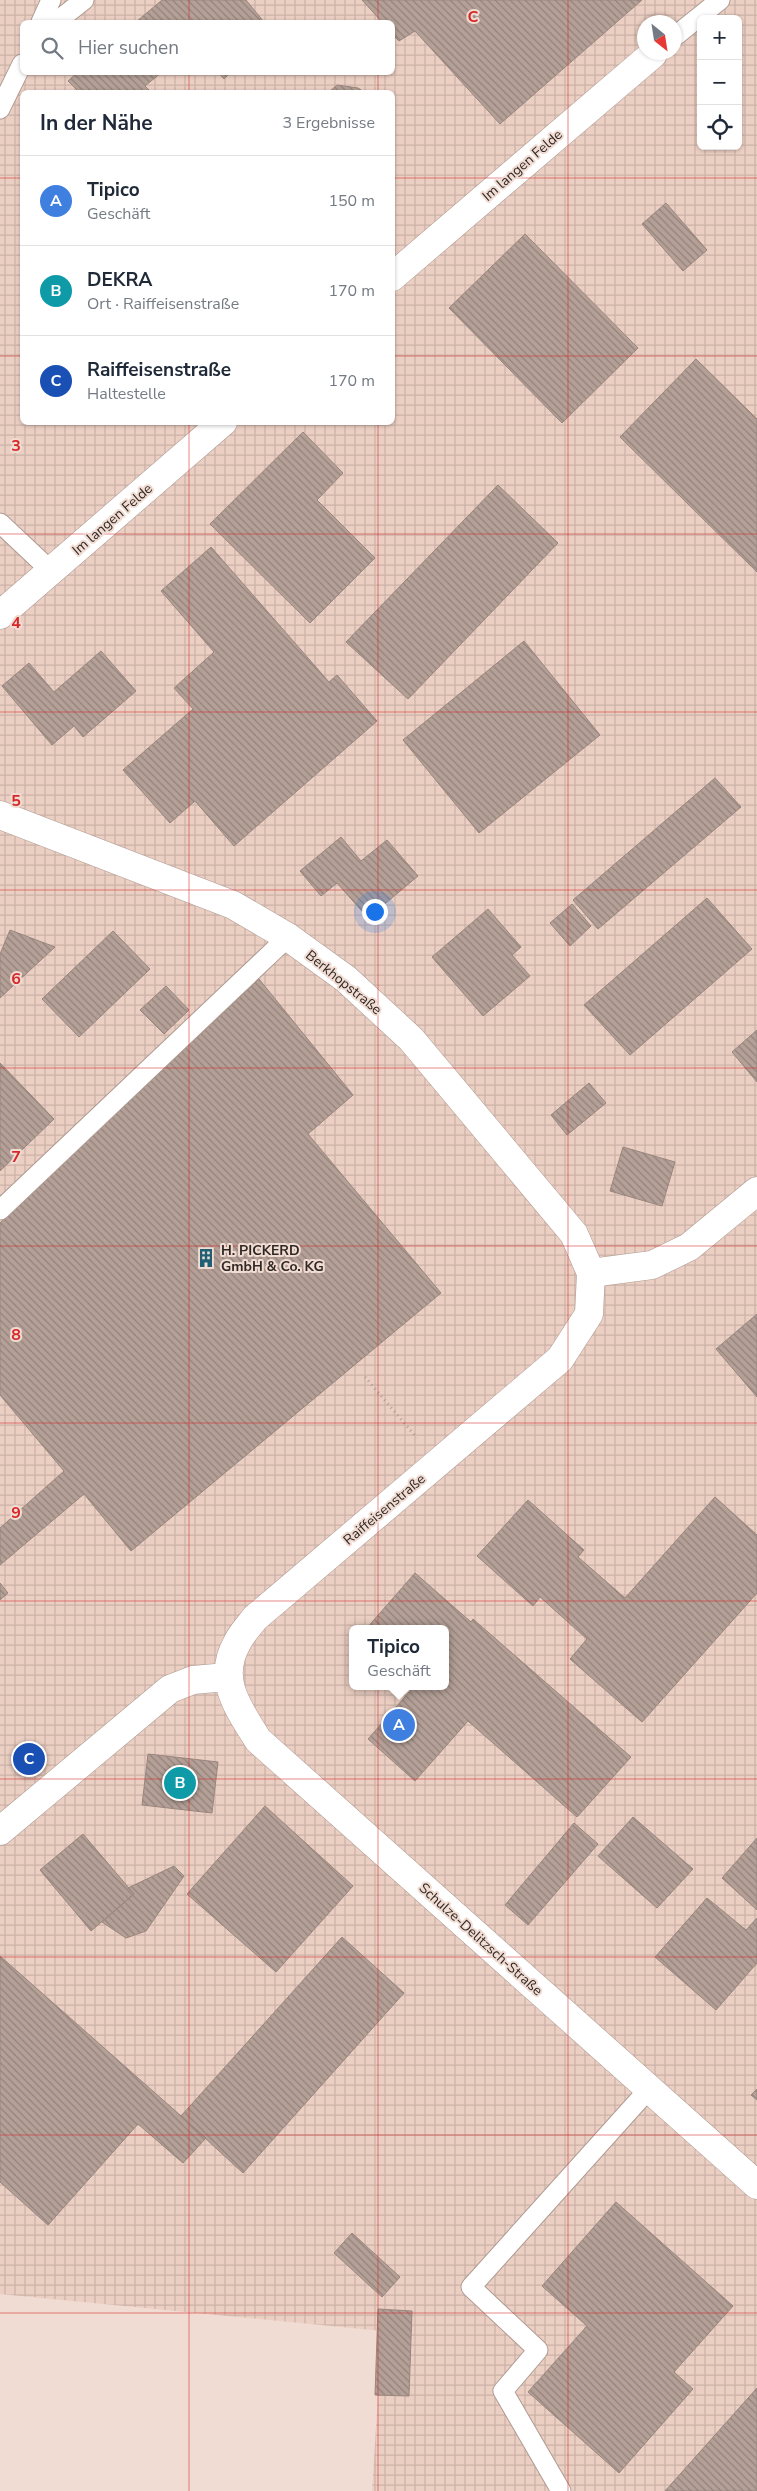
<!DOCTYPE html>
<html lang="de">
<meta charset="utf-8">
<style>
body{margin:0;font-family:"Nunito Sans",sans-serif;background:#f6f6f7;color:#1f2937}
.controls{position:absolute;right:15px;top:15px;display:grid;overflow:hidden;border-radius:8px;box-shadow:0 1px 4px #0004}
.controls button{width:45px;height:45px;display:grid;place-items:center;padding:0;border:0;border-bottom:1px solid #e0e1e3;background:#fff;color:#1f2937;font:25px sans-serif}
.compass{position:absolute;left:637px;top:15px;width:45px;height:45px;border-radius:50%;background:#fff;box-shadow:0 1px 4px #0004;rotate:150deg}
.you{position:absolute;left:374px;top:911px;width:18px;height:18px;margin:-12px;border:4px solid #fff;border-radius:50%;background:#1a73e8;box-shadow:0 0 0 8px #1a73e833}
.badge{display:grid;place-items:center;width:32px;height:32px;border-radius:50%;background:#206075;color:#fff;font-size:16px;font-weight:700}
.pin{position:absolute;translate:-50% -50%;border:2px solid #fff;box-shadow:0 1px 5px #0006}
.popup{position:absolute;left:349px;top:1625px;width:100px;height:65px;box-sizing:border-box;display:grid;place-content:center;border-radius:8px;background:#fff;filter:drop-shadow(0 1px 4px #0005);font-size:16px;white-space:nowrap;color:#747a83}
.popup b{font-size:19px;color:#1f2937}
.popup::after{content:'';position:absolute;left:50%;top:100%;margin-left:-10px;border:10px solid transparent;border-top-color:#fff}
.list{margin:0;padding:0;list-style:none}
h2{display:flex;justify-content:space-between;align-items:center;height:65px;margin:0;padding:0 20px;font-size:21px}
h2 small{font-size:16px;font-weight:400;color:#747a83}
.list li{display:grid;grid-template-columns:32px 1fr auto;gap:15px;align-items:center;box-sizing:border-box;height:90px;padding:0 20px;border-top:1px solid #e0e1e3}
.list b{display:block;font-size:19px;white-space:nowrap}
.list p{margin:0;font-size:16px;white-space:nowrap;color:#747a83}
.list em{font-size:16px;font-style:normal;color:#747a83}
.icon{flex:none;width:28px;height:28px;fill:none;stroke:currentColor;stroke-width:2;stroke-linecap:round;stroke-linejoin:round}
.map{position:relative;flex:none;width:757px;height:2491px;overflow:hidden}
.search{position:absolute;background:#fff;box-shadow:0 1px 4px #0004;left:20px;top:20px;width:375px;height:55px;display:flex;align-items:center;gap:12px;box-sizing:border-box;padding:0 18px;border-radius:8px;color:#747a83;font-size:19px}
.panel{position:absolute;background:#fff;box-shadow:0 1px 4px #0004;left:20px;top:90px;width:375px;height:335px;border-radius:8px}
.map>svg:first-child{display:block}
</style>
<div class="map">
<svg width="757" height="2491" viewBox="0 0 757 2491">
<defs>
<pattern id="industrial-grid" width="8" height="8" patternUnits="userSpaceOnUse" patternTransform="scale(1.25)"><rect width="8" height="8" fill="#eccfc3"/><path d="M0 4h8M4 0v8" fill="none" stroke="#cbb2a7"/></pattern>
<pattern id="building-back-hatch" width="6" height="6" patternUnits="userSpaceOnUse" patternTransform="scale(1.25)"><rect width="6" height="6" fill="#b4a097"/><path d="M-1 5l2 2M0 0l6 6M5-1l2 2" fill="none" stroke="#93827b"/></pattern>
</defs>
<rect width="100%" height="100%" fill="#f1dcd3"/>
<path fill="url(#industrial-grid)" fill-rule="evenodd" d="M0,0h757v2491h-385l10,-160 -382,-37zM701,19h37v127h-37zM22,22h370v50h-370zM644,22h30v30h-30zM22,92h370v330h-370zM353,1629h92v57h-92z"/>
<path fill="url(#building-back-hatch)" stroke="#99867e" d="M162,0h84l18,22h-128z
M362,0h280l-142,124 -85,-93 -16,10 -7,-7v-12h-10z
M78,72h84l-17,14 6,6h-72l-11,-11z
M218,72h13l-7,7z
M337,85l21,3 6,4h-35z
M666,203l41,47 -24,21 -41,-47z
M525,234l113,114 -76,75 -113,-115z
M696,359l61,60v153l-137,-135z
M303,432l40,41 -26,27 58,58 -65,65 -100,-99z
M498,485l60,58 -150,156 -62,-57z
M211,547l118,135 8,-7 40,46 -143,125 -39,-45 -25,22 -47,-53 70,-61 -19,-21 40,-36 -53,-61z
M524,641l76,94 -121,98 -76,-93z
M101,651l35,40 -53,46 -9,-11 -22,19 -50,-59 27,-23 25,29z
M715,778l26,29 -143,122 -25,-29z
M341,837l20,24 26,-21 31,36 -50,42 -31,-35 -16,13 -21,-25z
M707,898l45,51 -122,106 -46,-50z
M572,904l19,22 -21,20 -20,-23z
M488,909l33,38 -9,8 18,21 -47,40 -51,-59z
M10,930l45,17 -55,51v-44z
M113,931l37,38 -71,68 -37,-38z
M259,979l94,116 -45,39 133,159 -310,258 -47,-57 -84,71v-37l64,-57 -64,-76v-172z
M166,986l23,24 -25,24 -24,-24z
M757,1030v52l-25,-30z
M0,1063l54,56 -54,52z
M589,1083l17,20 -39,32 -16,-20z
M623,1147l52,15 -13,44 -52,-15z
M757,1314v83l-41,-48z
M715,1497l42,38v58l-115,129 -72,-63 17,-20 -47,-42 -7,9 -56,-50 51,-56 56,50 -6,7 47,41z
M415,1573l56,49 2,-3 158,138 -54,60 -109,-96 -53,60 -47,-42 43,-49 -4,-4h38v-57h-79z
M0,1583l8,10 -8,7z
M148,1754l70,8 -6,51 -70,-8z
M265,1806l88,80 -77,86 -89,-78z
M633,1817l60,52 -36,39 -59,-52z
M574,1823l24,21 -70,81 -23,-20z
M83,1834l51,60 -43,37 -51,-61z
M757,1838v72l-35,-32z
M174,1866l10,10 -38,55 -20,7 -24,-16 32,-28 -6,-6z
M707,1898l39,32 11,-12v45l-41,47 -61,-53z
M342,1937l62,56 -161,180 -62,-57z
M0,1956l206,182 -23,25 -45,-39 -90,101 -48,-43z
M757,2089v11l-6,-5z
M616,2202l117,104 -59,66 19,17 -74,84 -91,-81 59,-66 -45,-40z
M352,2233l48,44 -18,20 -48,-44z
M378,2309l34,2 -3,85 -34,-1z
M757,2388v103h-92z"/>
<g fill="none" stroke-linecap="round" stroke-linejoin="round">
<g stroke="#af9b93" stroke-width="21">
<path id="service" d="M41,22l10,-22
M56,22l28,-22
M674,37l46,-37
M0,109l22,-45
M0,523l51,48
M0,1210l288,-273
M561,2491l-58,-100 35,-41 -67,-63 177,-197"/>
</g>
<g stroke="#af9b93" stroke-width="29">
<path id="minor" d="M392,277l261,-223
M0,615l223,-193
M591,1273l61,-8 37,-18 68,-56
M0,1831l170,-142 23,-9 34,-3"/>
</g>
<g stroke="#af9b93" stroke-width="29">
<path id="secondary" d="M0,815l233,90 55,32 58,42 65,60 163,195 17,39 -2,41 -29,45 -305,259c-6,8 -14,16 -18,25 -21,37 2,66 21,97l499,445"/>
</g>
<path stroke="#ae9e96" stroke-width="3" stroke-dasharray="1 4" stroke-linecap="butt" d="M365,1377l52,61"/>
<use href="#service" stroke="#fff" stroke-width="19"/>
<use href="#minor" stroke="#fff" stroke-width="28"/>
<use href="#secondary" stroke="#fff" stroke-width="28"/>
</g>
<path fill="none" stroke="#d62828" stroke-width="1" stroke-opacity="0.55" d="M189,0v22M378,0v22M568,0v2491M189,72v20M378,72v20M0,178h22M392,178h365M0,356h22M392,356h365M189,422v2069M378,422v2069M0,534h757M0,712h757M0,890h757M0,1068h757M0,1246h757M0,1423h757M0,1601h757M0,1779h757M0,1957h757M0,2135h757M0,2313h757"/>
<defs>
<g id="building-bare" transform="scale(1.5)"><path d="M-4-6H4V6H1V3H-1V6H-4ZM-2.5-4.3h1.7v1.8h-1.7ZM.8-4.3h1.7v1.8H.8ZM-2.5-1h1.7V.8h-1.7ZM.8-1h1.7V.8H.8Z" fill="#206075" stroke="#f1dcd3" stroke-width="2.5" paint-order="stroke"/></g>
</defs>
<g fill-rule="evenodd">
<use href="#building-bare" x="206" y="1258"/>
</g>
<g text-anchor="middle" stroke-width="4" stroke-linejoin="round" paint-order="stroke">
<g font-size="14" fill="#302824" stroke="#f1dcd3">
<text transform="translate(522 165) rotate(-41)" y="5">Im langen Felde</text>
<text transform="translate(112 519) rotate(-41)" y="5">Im langen Felde</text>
<text transform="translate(344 982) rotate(39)" y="5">Berkhopstraße</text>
<text transform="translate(384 1509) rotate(-40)" y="5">Raiffeisenstraße</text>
<text transform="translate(481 1939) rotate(42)" y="5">Schulze-Delitzsch-Straße</text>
</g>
<g font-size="14" font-weight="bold" fill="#302824" stroke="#f1dcd3" text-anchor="start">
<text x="221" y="1255">H. PICKERD<tspan x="221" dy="16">GmbH &amp; Co. KG</tspan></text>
</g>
</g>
<g font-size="16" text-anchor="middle" font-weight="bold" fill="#d62828" stroke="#f1dcd3" stroke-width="4" stroke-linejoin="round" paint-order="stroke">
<text x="473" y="22">C</text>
<text x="16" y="451">3</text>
<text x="16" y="628">4</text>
<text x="16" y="806">5</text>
<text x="16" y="984">6</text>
<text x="16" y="1162">7</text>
<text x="16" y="1340">8</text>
<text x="16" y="1518">9</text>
</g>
</svg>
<div class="controls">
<button>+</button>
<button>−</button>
<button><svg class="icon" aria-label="locate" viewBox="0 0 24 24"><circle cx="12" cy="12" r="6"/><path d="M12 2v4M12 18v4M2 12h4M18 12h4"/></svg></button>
</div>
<svg class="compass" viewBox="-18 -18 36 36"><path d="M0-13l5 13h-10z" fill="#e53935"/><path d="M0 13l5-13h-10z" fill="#747a83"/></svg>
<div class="you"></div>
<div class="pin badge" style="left:399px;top:1725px;background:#3f7fe0">A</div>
<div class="popup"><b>Tipico</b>Geschäft</div>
<div class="pin badge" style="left:180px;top:1783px;background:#0f9aa8">B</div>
<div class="pin badge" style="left:29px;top:1759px;background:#1a4fb4">C</div>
<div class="search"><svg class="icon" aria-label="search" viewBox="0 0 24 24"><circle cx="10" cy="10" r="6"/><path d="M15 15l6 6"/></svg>Hier suchen</div>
<section class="panel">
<h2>In der Nähe<small>3 Ergebnisse</small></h2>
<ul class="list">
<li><span class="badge" style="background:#3f7fe0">A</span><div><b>Tipico</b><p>Geschäft</p></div><em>150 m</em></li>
<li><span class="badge" style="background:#0f9aa8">B</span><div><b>DEKRA</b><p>Ort · Raiffeisenstraße</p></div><em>170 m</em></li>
<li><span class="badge" style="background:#1a4fb4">C</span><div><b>Raiffeisenstraße</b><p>Haltestelle</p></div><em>170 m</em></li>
</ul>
</section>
</div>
